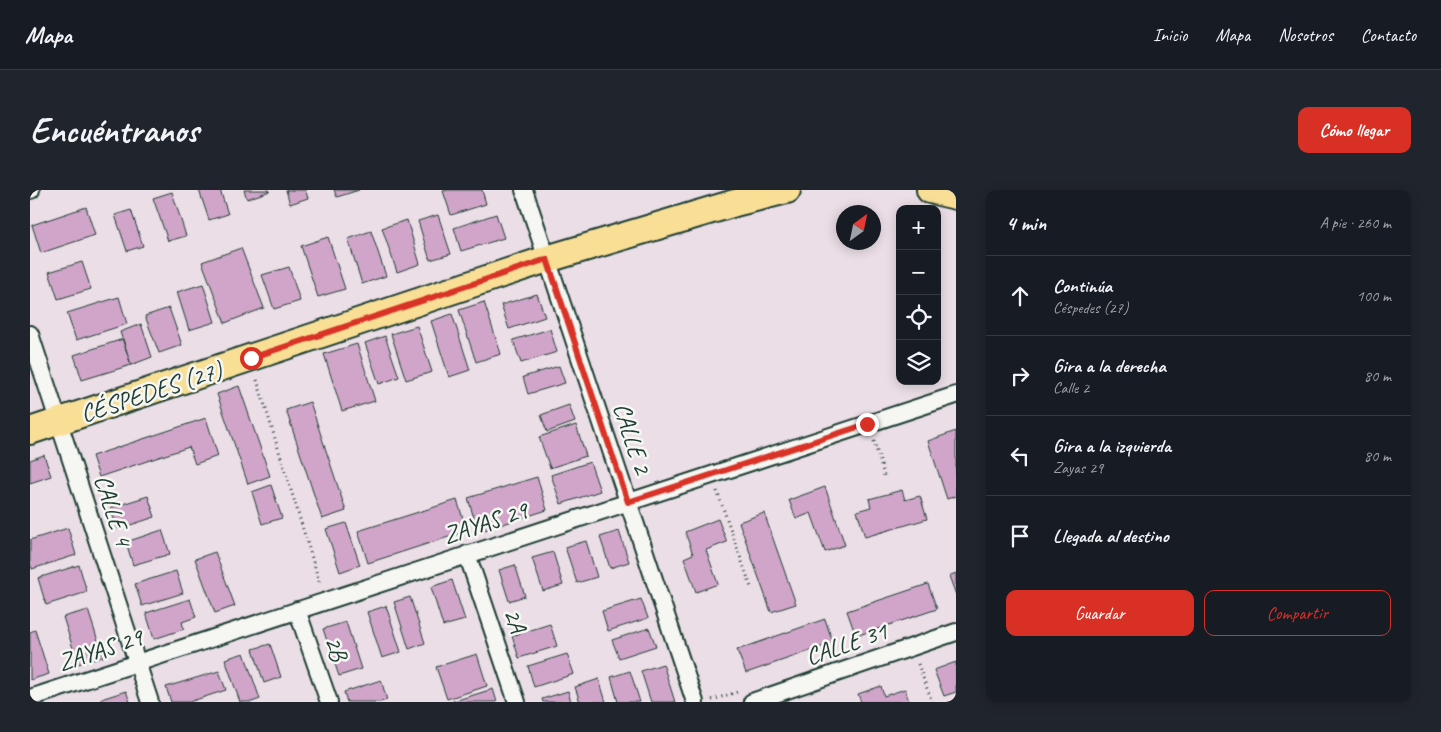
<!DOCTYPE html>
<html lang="es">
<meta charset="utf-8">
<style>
body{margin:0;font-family:Caveat,sans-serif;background:#20242c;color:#f1f3f6}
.controls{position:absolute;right:15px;top:15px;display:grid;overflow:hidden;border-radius:10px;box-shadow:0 2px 12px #0003}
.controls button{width:45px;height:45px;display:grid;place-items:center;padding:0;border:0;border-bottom:1px solid #363941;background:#171b24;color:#f1f3f6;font:25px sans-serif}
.compass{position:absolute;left:806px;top:15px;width:45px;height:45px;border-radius:50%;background:#171b24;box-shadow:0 2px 12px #0003;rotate:33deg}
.stop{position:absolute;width:15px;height:15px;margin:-11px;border:4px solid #d93025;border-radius:50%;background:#fff}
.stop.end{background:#d93025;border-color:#fff;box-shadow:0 1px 5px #0008}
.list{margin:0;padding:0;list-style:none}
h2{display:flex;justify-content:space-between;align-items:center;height:65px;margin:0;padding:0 20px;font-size:21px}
h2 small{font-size:16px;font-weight:400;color:#9ea1a6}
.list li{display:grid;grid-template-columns:32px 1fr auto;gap:15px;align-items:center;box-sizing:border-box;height:80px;padding:0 20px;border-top:1px solid #363941}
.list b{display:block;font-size:19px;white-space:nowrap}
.list p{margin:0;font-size:16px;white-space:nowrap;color:#9ea1a6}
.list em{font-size:16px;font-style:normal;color:#9ea1a6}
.actions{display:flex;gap:10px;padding:15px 20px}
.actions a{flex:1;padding:11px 0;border:1px solid #d93025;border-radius:10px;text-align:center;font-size:18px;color:#d93025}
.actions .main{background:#d93025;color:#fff}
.icon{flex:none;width:28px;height:28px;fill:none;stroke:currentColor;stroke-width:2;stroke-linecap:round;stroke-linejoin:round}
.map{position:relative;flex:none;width:926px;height:512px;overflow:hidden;border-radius:10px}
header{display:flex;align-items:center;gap:30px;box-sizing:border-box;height:70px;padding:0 25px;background:#171b24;border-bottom:1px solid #363941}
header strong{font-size:24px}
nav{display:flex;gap:28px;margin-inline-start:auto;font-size:18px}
.intro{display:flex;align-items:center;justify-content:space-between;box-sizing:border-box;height:120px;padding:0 30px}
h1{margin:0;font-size:35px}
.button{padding:12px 22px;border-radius:10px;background:#d93025;color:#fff;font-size:18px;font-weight:700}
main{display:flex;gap:30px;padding:0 30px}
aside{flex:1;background:#171b24;border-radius:10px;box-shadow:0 2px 12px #0003}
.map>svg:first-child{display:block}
</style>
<header>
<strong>Mapa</strong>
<nav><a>Inicio</a><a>Mapa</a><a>Nosotros</a><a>Contacto</a></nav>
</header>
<div class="intro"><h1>Encuéntranos</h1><a class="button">Cómo llegar</a></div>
<main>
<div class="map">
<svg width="926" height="512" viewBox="0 0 926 512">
<rect width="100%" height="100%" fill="#ebdee6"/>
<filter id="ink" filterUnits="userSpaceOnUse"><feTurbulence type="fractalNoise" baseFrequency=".02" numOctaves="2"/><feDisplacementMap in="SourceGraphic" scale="10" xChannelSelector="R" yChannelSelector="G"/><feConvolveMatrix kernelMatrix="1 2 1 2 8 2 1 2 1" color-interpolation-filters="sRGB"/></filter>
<g filter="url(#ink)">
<path fill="#d0a5c9" stroke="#1f3d34" d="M169,0h21l8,24 -19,6z
M214,0h25l1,1 -23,8z
M256,0h19l3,8 -18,6z
M304,0h25l-22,7z
M418,0h34l4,14 -35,11 -8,-24z
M142,2l14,44 -18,5 -15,-43z
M56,17l9,28 -54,18 -9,-28z
M101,20l12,36 -16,5 -12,-36z
M466,24l8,24 -43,13 -7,-23z
M408,25l13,39 -21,6 -12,-39z
M377,30l13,44 -23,8 -15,-44z
M341,41l15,45 -24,8 -14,-45z
M298,47l17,52 -27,8 -17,-51z
M211,58l23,60 -39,15 -23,-61z
M52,72l9,27 -33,10 -9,-27z
M259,77l11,34 -26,8 -12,-34z
M173,94l12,38 -26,8 -12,-38z
M507,104l8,23 -36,12 -8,-24z
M89,107l8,27 -51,16 -9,-27z
M454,112l17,52 -25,8 -17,-52z
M139,118l13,37 -23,8 -14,-37z
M422,124l18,56 -21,7 -18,-56z
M111,134l11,33 -21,8 -11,-33z
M387,136l15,46 -26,8 -15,-46z
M520,139l7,23 -36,11 -8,-23z
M355,146l14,41 -20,7 -14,-41z
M93,149l8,26 -49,15 -8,-25z
M327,154l18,57 -33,10 -18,-57z
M529,176l6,17 -37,11 -5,-17z
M209,196l31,90 -22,8 -31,-90z
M280,212l36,109 -24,8 -36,-109z
M539,215l6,17 -28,10 -6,-17z
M176,228l12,38 -23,8 -6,-17 -90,30 -7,-21z
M546,235l10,31 -36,12 -11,-31z
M926,241v65l-9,3 -19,-58z
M14,265l7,21 -21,7v-23z
M560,272l10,29 -39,13 -10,-29z
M507,287l10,33 -69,22 -10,-34z
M241,295l11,33 -20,6 -10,-32z
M795,297l20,58 -20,7 -14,-39 -15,6 -7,-19z
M872,300l3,10 15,-4 7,23 -62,18 -8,-26 14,-4 -2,-8z
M118,306l7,21 -37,12 -8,-21z
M427,310l10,31 -99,32 -10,-32z
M734,323l32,91 -25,8 -32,-90z
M688,329l9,23 -21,8 12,34 -22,8 -12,-34 9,-4 -8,-22z
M316,333l14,42 -20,7 -14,-43z
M38,338l8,27 -44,14 -2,-6v-23z
M132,340l8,24 -37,11 -7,-23z
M589,341l10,31 -19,6 -10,-31z
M556,351l11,36 -20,6 -12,-36z
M185,362l20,54 -20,7 -20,-54z
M523,362l10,33 -20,6 -11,-33z
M49,375l8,27 -41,13 -8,-27z
M485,375l10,31 -16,5 -10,-31z
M146,381l7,22 -41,13 -7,-22z
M926,383v22l-7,-19z
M422,390l13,40 -22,6 -12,-39z
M898,394l9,25 -81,27 -9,-25z
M380,407l15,46 -16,6 -15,-47z
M160,409l6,18 -14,5 2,7 -30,10 -8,-26z
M611,409l7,19 -40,13 -6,-20z
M356,416l15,46 -19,6 -15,-46z
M58,420l15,47 -25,7 -15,-47z
M795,429l8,24 -87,30 -9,-23z
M316,432l15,47 -22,7 -16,-47z
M520,434l7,22 -38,12 -7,-22z
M619,438l7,18 -37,12 -7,-18z
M5,440l14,44 -19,6v-48z
M240,454l11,33 -17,6 -11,-34z
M214,463l16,46 -8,3h-12l-15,-43z
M447,464l10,32 -40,13 -11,-32z
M537,464l7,20 -40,13 -6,-21z
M926,472v30l-12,4 -10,-26z
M633,474l12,38h-24l-10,-31z
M189,481l7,19 -37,12h-18l-5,-15z
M600,481l10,31h-22l-7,-25z
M569,489l7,23h-26l-5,-15z
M351,490l6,20 -7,2h-33l-3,-10z
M851,496l3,10 21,-7 4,13h-48l-3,-8z
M463,499l4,13h-46z
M96,501l4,11h-29v-3z
M538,501l3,11h-28l-1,-3z"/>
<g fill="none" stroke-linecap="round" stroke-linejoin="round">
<g stroke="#1f3d34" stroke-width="20">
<path id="minor" d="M0,0h1
M494,0l171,512
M0,144l120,368
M437,364l50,148
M267,420l32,92
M0,508l926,-303
M722,512l204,-70"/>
</g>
<g stroke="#1f3d34" stroke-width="30">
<path id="primary" d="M900,0l26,6
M0,241l517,-172 188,-56 52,-13"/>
</g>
<path stroke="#1f3d34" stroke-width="3" stroke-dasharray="1 4" stroke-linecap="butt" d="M227,190l63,204
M844,251l11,38
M687,301l35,99
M888,474l14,38
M682,510l25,-8"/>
<use href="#minor" stroke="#f6f6f2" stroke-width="16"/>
<use href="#primary" stroke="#f9df96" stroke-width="26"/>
</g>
</g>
<g fill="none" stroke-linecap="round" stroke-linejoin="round" filter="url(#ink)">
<path stroke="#d93025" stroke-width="6" d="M221,168l296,-99 81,243 239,-78"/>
</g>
<g text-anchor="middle" stroke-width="5" stroke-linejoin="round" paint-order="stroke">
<g font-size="25" fill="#1f3d34" stroke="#f6f6f2">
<text transform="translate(121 201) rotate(-18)" y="9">CÉSPEDES (27)</text>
<text transform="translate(603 248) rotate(72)" y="9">CALLE 2</text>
<text transform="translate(84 320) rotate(72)" y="9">CALLE 4</text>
<text transform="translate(455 332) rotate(-18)" y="9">ZAYAS 29</text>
<text transform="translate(486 430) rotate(71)" y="9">2A</text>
<text transform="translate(816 453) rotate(-19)" y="9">CALLE 31</text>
<text transform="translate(307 458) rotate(71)" y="9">2B</text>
<text transform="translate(70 459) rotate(-18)" y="9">ZAYAS 29</text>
</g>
</g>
</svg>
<div class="controls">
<button>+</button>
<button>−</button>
<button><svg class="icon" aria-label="locate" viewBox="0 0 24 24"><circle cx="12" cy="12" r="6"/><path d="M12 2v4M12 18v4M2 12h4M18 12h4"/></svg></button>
<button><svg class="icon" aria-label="layers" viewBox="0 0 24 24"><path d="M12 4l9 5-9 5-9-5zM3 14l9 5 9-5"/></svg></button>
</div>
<svg class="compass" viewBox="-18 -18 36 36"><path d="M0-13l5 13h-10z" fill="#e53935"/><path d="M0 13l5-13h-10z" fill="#9ea1a6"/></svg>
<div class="stop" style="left:221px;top:168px"></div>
<div class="stop end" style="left:837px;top:234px"></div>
</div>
<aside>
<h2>4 min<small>A pie · 260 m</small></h2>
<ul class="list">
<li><svg class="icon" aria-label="ahead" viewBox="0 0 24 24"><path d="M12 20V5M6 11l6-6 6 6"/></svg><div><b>Continúa</b><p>Céspedes (27)</p></div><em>100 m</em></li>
<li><svg class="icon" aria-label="right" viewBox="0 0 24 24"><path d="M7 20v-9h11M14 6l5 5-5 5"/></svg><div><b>Gira a la derecha</b><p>Calle 2</p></div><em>80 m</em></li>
<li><svg class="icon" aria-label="left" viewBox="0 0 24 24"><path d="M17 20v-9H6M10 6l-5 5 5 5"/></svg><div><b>Gira a la izquierda</b><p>Zayas 29</p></div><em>80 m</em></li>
<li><svg class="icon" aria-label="arrive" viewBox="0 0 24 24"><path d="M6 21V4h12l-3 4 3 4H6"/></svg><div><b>Llegada al destino</b></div></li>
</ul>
<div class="actions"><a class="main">Guardar</a><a>Compartir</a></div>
</aside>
</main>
